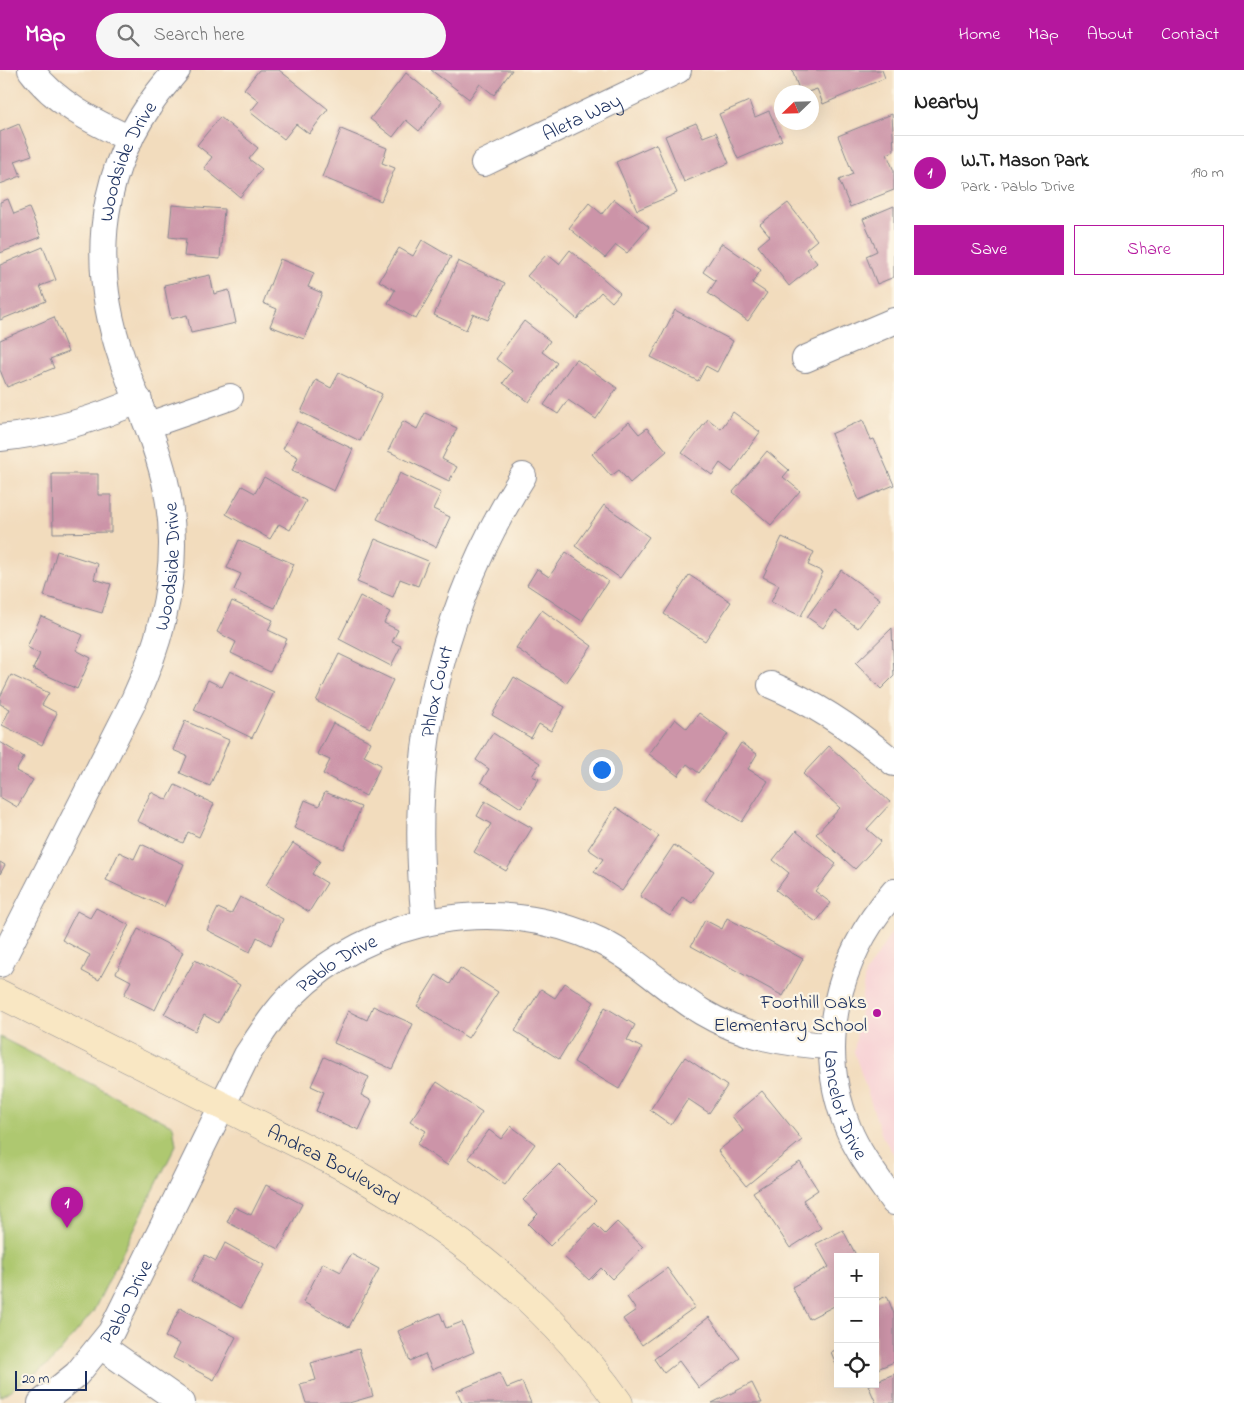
<!DOCTYPE html>
<meta charset="utf-8">
<style>
body{margin:0;font-family:"Indie Flower",sans-serif;background:#f6f6f6;color:#222}
.controls{position:absolute;right:15px;bottom:15px;display:grid;overflow:hidden;border-radius:0px;box-shadow:0 5px 20px #0002}
.controls button{width:45px;height:45px;display:grid;place-items:center;padding:0;border:0;border-bottom:1px solid #e0e0e0;background:#fff;color:#222;font:25px sans-serif}
.compass{position:absolute;left:774px;top:15px;width:45px;height:45px;border-radius:50%;background:#fff;box-shadow:0 5px 20px #0002;rotate:247deg}
.scale{position:absolute;left:15px;bottom:12px;width:72px;box-sizing:border-box;padding-left:5px;border:2px solid #1b2f5e;border-top:0;font-size:14px;line-height:18px;white-space:nowrap;color:#1b2f5e;-webkit-text-stroke:4px #fcf5e5;paint-order:stroke}
.you{position:absolute;left:601px;top:699px;width:18px;height:18px;margin:-12px;border:4px solid #fff;border-radius:50%;background:#1a73e8;box-shadow:0 0 0 8px #1a73e833}
.badge{display:grid;place-items:center;width:32px;height:32px;border-radius:50%;background:#b5179e;color:#fff;font-size:16px;font-weight:700}
.pin{position:absolute;translate:-50% -41px;filter:drop-shadow(0 1px 2px #0008)}
.pin::after{content:'';position:absolute;top:26px;width:18px;height:15px;background:inherit;clip-path:polygon(0 0,100% 0,50% 100%)}
.list{margin:0;padding:0;list-style:none}
h2{display:flex;justify-content:space-between;align-items:center;height:65px;margin:0;padding:0 20px;font-size:21px}
h2 small{font-size:16px;font-weight:400;color:#767676}
.list li{display:grid;grid-template-columns:32px 1fr auto;gap:15px;align-items:center;box-sizing:border-box;height:75px;padding:0 20px;border-top:1px solid #e0e0e0}
.list b{display:block;font-size:19px;white-space:nowrap}
.list p{margin:0;font-size:16px;white-space:nowrap;color:#767676}
.list em{font-size:16px;font-style:normal;color:#767676}
.actions{display:flex;gap:10px;padding:15px 20px}
.actions a{flex:1;padding:11px 0;border:1px solid #b5179e;border-radius:0px;text-align:center;font-size:18px;color:#b5179e}
.actions .main{background:#b5179e;color:#fff}
.icon{flex:none;width:28px;height:28px;fill:none;stroke:currentColor;stroke-width:2;stroke-linecap:round;stroke-linejoin:round}
.map{position:relative;flex:none;width:894px;height:1333px;overflow:hidden}
header{display:flex;align-items:center;gap:30px;box-sizing:border-box;height:70px;padding:0 25px;background:#b5179e;color:#fff}
header strong{font-size:24px}
nav{display:flex;gap:28px;margin-inline-start:auto;font-size:18px}
.search{width:350px;height:45px;background:#f6f6f6;display:flex;align-items:center;gap:12px;box-sizing:border-box;padding:0 18px;border-radius:28px;color:#767676;font-size:19px}
main{display:flex}
aside{flex:1;background:#fff}
.map>svg:first-child{display:block}
</style>
<header>
<strong>Map</strong>
<div class="search"><svg class="icon" aria-label="search" viewBox="0 0 24 24"><circle cx="10" cy="10" r="6"/><path d="M15 15l6 6"/></svg>Search here</div>
<nav><a>Home</a><a>Map</a><a>About</a><a>Contact</a></nav>
</header>
<main>
<div class="map">
<svg width="894" height="1333" viewBox="0 0 894 1333">
<rect width="100%" height="100%" fill="#fcf5e5"/>
<filter id="ink" filterUnits="userSpaceOnUse"><feTurbulence type="fractalNoise" baseFrequency=".02" numOctaves="2"/><feDisplacementMap in="SourceGraphic" scale="10" xChannelSelector="R" yChannelSelector="G"/><feConvolveMatrix kernelMatrix="1 2 1 2 8 2 1 2 1" color-interpolation-filters="sRGB"/></filter>
<filter id="wash" filterUnits="userSpaceOnUse"><feTurbulence type="fractalNoise" baseFrequency=".0096" numOctaves="4" result="noise"/><feDisplacementMap in="SourceGraphic" scale="20" xChannelSelector="R" yChannelSelector="G"/><feGaussianBlur stdDeviation="1.12" result="paint"/><feColorMatrix in="noise" values="0 0 0 0 0 0 0 0 0 0 0 0 0 0 0 0 0 1.4 0 .05"/><feComposite in="paint" operator="in"/></filter>
<g filter="url(#wash)">
<rect width="100%" height="100%" fill="#f2dcbd"/>
<path fill="#f7cfd4" d="M894,859v226l-12,-19 -28,-84 11,-78z"/>
<path fill="#aec86f" stroke="#647c66" d="M0,967l173,89 3,19 -83,167 -43,51 -50,34z"/>
<g id="blocks">
<path fill="#cc94a8" d="M259,0h20l49,39 -19,25 -13,-10 -12,15 -34,-27 9,-11 -15,-12z
M431,0h81l-18,25 -14,-11 -11,15z
M792,0h90l3,8 -62,26 -6,-15 -9,3h-8z
M406,3l36,29 -23,29 -13,-11 -13,17 -23,-18z
M749,31l6,16 14,-6 13,29 -44,19 -19,-45z
M892,44l2,37 -7,3 7,17v19l-44,17 -11,-27 14,-6 -15,-38z
M220,47l38,31 -9,11 13,10 -22,28 -36,-29 8,-11 -15,-12z
M696,53l7,14 13,-5 13,31 -45,19 -19,-46z
M19,54l13,31 -17,6 6,15 -21,8v-52z
M341,59l46,19 -5,15 13,5 -14,33 -59,-24z
M656,74l21,49 -40,17 -21,-48z
M8,129l6,15 15,-6 12,29 -41,16v-51z
M614,129l35,28 -22,26 -11,-8 -11,13 -36,-30 20,-25 13,11z
M788,133l29,37 -11,9 11,14 -28,23 -31,-40 12,-10 -10,-12z
M172,135l52,4 -4,50 -36,-3 2,-17 -17,-2z
M894,136v71l-17,7 -11,-28 11,-5 -14,-32z
M422,170l29,17 -35,62 -28,-16 7,-13 -16,-9 20,-33 14,8z
M722,173l39,27 -9,13 15,10 -19,28 -40,-28 8,-12 -13,-9z
M43,177l13,33 -16,6 6,15 -46,19v-55z
M570,180l50,43 -8,9 -11,-10 -24,27 -50,-43 20,-22 12,10z
M280,189l34,14 -6,14 14,6 -18,46 -34,-13 7,-17 -14,-6z
M458,191l47,22 -17,37 -15,-6 -7,16 -32,-15z
M210,205l4,19 15,-4 7,33 -45,10 -4,-18 -16,4 -7,-34z
M675,240l58,31 -16,31 -11,-6 -8,15 -47,-24z
M54,247l14,35 -18,7 4,9 -47,19 -7,-17v-30z
M524,251l26,20 -8,11 15,11 -28,39 -26,-19 9,-12 -16,-12z
M576,289l41,29 -21,31 -28,-19 -10,14 -14,-9z
M339,303l43,21 -22,47 -59,-29 15,-32 15,8z
M733,342l27,20 -28,40 -12,-9 -8,12 -30,-22 26,-34 13,10z
M425,343l32,15 -15,31 15,8 -8,14 -61,-30 15,-30 14,8z
M863,350l8,20 3,-1 20,46 -35,15 -28,-66z
M297,352l56,27 -19,42 -42,-20 6,-14 -15,-8z
M629,352l10,12 8,-6 20,23 -37,32 -11,-13 -8,6 -19,-22z
M767,381l22,19 -6,7 17,14 -29,34 -38,-33z
M400,403l41,20 -8,16 17,8 -14,30 -59,-28z
M52,404h46v21h13v37l-58,1z
M264,407l42,24 -16,29 -11,-6 -9,15 -44,-25 16,-28 13,7z
M604,435l45,32 -29,41 -45,-32z
M782,467l32,15 -6,13 15,7 -22,44 -30,-14 8,-17 -16,-8z
M375,469l53,22 -10,25 -18,-7 -7,18 -36,-15z
M239,470l55,24 -19,44 -41,-18 7,-16 -14,-6z
M57,481l41,13 -4,15 17,5 -9,29 -58,-17z
M566,482l42,29 -26,40 -55,-36 10,-16 12,8z
M841,500l39,29 -22,29 -23,-17 -12,17 -16,-11z
M689,505l42,27 -26,39 -41,-27z
M360,526l30,16 -6,11 14,7 -6,12 9,4 -10,20 -52,-27z
M232,531l41,19 -5,10 19,9 -17,33 -39,-19 5,-11 -19,-10z
M542,540l50,36 -26,37 -50,-35z
M41,546l42,19 -7,15 15,8 -14,31 -44,-20 7,-15 -13,-7z
M892,558l2,48 -13,13 -25,-26z
M339,584l54,26 -23,48 -54,-27z
M230,601l44,21 -22,46 -58,-28 14,-30 14,7z
M11,605l38,18 -7,12 15,8 -15,32 -40,-20 8,-16 -10,-5v-7z
M514,607l51,30 -14,24 -12,-7 -8,14 -39,-23z
M699,643l29,21 -29,39 -12,-9 -9,12 -29,-22 26,-35 12,10z
M185,651l44,19 -19,46 -30,-13 7,-17 -14,-6z
M333,653l38,19 -7,14 17,9 -15,31 -43,-22 7,-14 -13,-6z
M493,663l47,30 -8,13 7,3 -18,29 -40,-26 8,-13 -13,-9z
M0,672l24,15 -8,14 17,9 -16,27 -17,-10z
M741,673l16,11 -9,15 20,12 -26,41 -37,-23z
M829,676l62,57 -24,26 14,12 -26,28 -39,-35 24,-26 -37,-34z
M175,715l39,19 -15,33 -11,-5 -5,11 -46,-22 14,-29 16,8z
M325,722l36,15 -17,42 -50,-21 11,-28 14,6z
M485,731l47,27 -26,43 -32,-19 17,-28 -14,-8z
M616,737l43,29 -37,55 -28,-19 9,-13 -15,-10z
M796,761l40,33 -21,27 16,12 -15,19 -40,-32 13,-17 -16,-13z
M293,773l27,18 -8,13 15,9 -18,29 -43,-27z
M141,774l43,20 -20,43 -58,-27 13,-28 15,7z
M674,775l40,26 -22,32 -10,-6 -12,19 -30,-20z
M0,792l5,3 -5,9z
M240,827l43,22 -12,26 -14,-8 -7,15 -43,-22 11,-22 13,6z
M96,838l33,17 -30,55 -17,-9 8,-16 -28,-15 15,-29 13,7z
M727,848l76,41 -20,37 -92,-50 14,-26 17,9z
M138,859l45,23 -28,58 -31,-15 7,-14 -15,-8z
M195,890l45,25 -22,38 -14,-8 -9,16 -31,-17z
M460,898l38,24 -30,46 -51,-32 19,-31 14,9z
M565,913l29,19 -35,57 -44,-28 26,-42 14,9z
M373,936l40,18 -21,45 -58,-26 14,-32 19,9z
M605,937l30,18 -8,15 15,8 -23,41 -45,-27z
M324,987l45,20 -8,18 11,6 -13,29 -43,-19 8,-19 -13,-6z
M685,987l42,29 -18,27 -21,-14 -17,26 -21,-15z
M437,1012l45,30 -35,53 -30,-21 9,-13 -16,-10z
M762,1021l40,49 -56,46 -28,-35 25,-20 -11,-15z
M511,1056l24,18 -30,41 -37,-27 21,-28 12,9z
M800,1092l18,28 -15,10 18,28 -31,20 -37,-56z
M559,1094l37,37 -46,45 -22,-22 10,-10 -15,-14z
M266,1115l36,19 -23,45 -52,-27 7,-15 17,8z
M617,1152l26,25 -31,32 -11,-11 -12,12 -25,-23 31,-33 10,10z
M843,1160l14,27h-19v47l-29,15 -17,-32 37,-20 -13,-23z
M225,1173l39,22 -23,43 -50,-27 14,-26 11,6z
M351,1184l28,15 -30,58 -46,-25 20,-39 18,9z
M667,1198l28,39 -53,38 -19,-26 13,-9 -9,-13z
M887,1226l7,18v48l-19,8v-69z
M180,1238l56,29 -22,43 -41,-22 7,-14 -15,-7z
M440,1243l6,15 16,-6 12,30 -42,18 -7,-16 -15,7 -12,-30z
M709,1247l31,41 -41,30 -20,-27 -15,12 -10,-14z
M359,1279l14,47 -24,7h-43l-6,-19 16,-4 -5,-17z
M838,1279v20l-7,-17z
M500,1303l7,15 15,-6 9,21h-69l-5,-12z
M894,1304v29h-18l-8,-18 7,-1v-2z
M752,1313l10,20h-50z"/>
</g>
</g>
<g filter="url(#ink)">
<use href="#blocks" fill-opacity="0" stroke="#86868e" stroke-width="1"/>
<g fill="none" stroke-linecap="round" stroke-linejoin="round">
<g stroke="#86868e" stroke-width="28">
<g id="street">
<path d="M31,0c24,33 63,52 99,69"/>
<path id="s1" d="M484,93l194,-93"/>
<path d="M805,289l89,-38"/>
<path d="M149,355l81,-28"/>
<path d="M0,368c50,-5 94,-18 139,-38"/>
<path d="M771,615c46,19 85,46 123,78"/>
<path id="s2" d="M894,822c-57,65 -80,154 -46,236 11,27 30,51 46,74"/>
<path id="s3" d="M425,852c-17,-163 10,-306 98,-446"/>
<path id="s4" d="M0,894l134,-264c30,-65 47,-137 33,-209 -9,-47 -30,-88 -45,-132 -30,-87 -26,-176 27,-253 8,-13 18,-24 28,-36"/>
<path d="M101,1276l81,57"/>
<path id="s5" d="M41,1333l36,-29 34,-42 136,-277c14,-21 27,-42 45,-60 79,-79 207,-102 308,-54 38,19 66,49 102,71 40,24 84,32 130,34"/>
</g>
</g>
<g stroke="#86868e" stroke-width="29">
<g id="secondary">
<path id="s6" d="M0,924l348,175c105,61 201,134 271,234"/>
</g>
</g>
<use href="#street" stroke="#fff" stroke-width="26"/>
<use href="#secondary" stroke="#f9e7c3" stroke-width="28"/>
</g>
</g>
<circle fill="#b5179e" stroke="#fcf5e5" stroke-width="2" cx="877" cy="943" r="5"/>
<g text-anchor="middle" stroke-width="4.5" stroke-linejoin="round" paint-order="stroke">
<g font-size="20" fill="#1b2f5e" stroke="#fcf5e5">
<text dy="7" stroke="none"><textPath href="#s1" startOffset="108">Aleta Way</textPath></text>
<text dy="7" stroke="none"><textPath href="#s4" startOffset="855">Woodside Drive</textPath></text>
<text dy="7" stroke="none"><textPath href="#s4" startOffset="435">Woodside Drive</textPath></text>
<text dy="7" stroke="none"><textPath href="#s3" startOffset="232">Phlox Court</textPath></text>
<text dy="7" stroke="none"><textPath href="#s5" startOffset="539">Pablo Drive</textPath></text>
<text dy="7" stroke="none"><textPath href="#s2" startOffset="230">Lancelot Drive</textPath></text>
<text dy="7" stroke="none"><textPath href="#s6" startOffset="375">Andrea Boulevard</textPath></text>
<text dy="7" stroke="none"><textPath href="#s5" startOffset="134">Pablo Drive</textPath></text>
</g>
<g font-size="20" fill="#1b2f5e" stroke="#fcf5e5" text-anchor="end">
<text x="867" y="938">Foothill Oaks<tspan x="867" dy="23">Elementary School</tspan></text>
</g>
</g>
</svg>
<div class="controls">
<button>+</button>
<button>−</button>
<button><svg class="icon" aria-label="locate" viewBox="0 0 24 24"><circle cx="12" cy="12" r="6"/><path d="M12 2v4M12 18v4M2 12h4M18 12h4"/></svg></button>
</div>
<svg class="compass" viewBox="-18 -18 36 36"><path d="M0-13l5 13h-10z" fill="#e53935"/><path d="M0 13l5-13h-10z" fill="#767676"/></svg>
<div class="scale">20 m</div>
<div class="you"></div>
<div class="pin badge" style="left:67px;top:1158px">1</div>
</div>
<aside>
<h2>Nearby<small></small></h2>
<ul class="list">
<li><span class="badge">1</span><div><b>W.T. Mason Park</b><p>Park · Pablo Drive</p></div><em>190 m</em></li>
</ul>
<div class="actions"><a class="main">Save</a><a>Share</a></div>
</aside>
</main>
